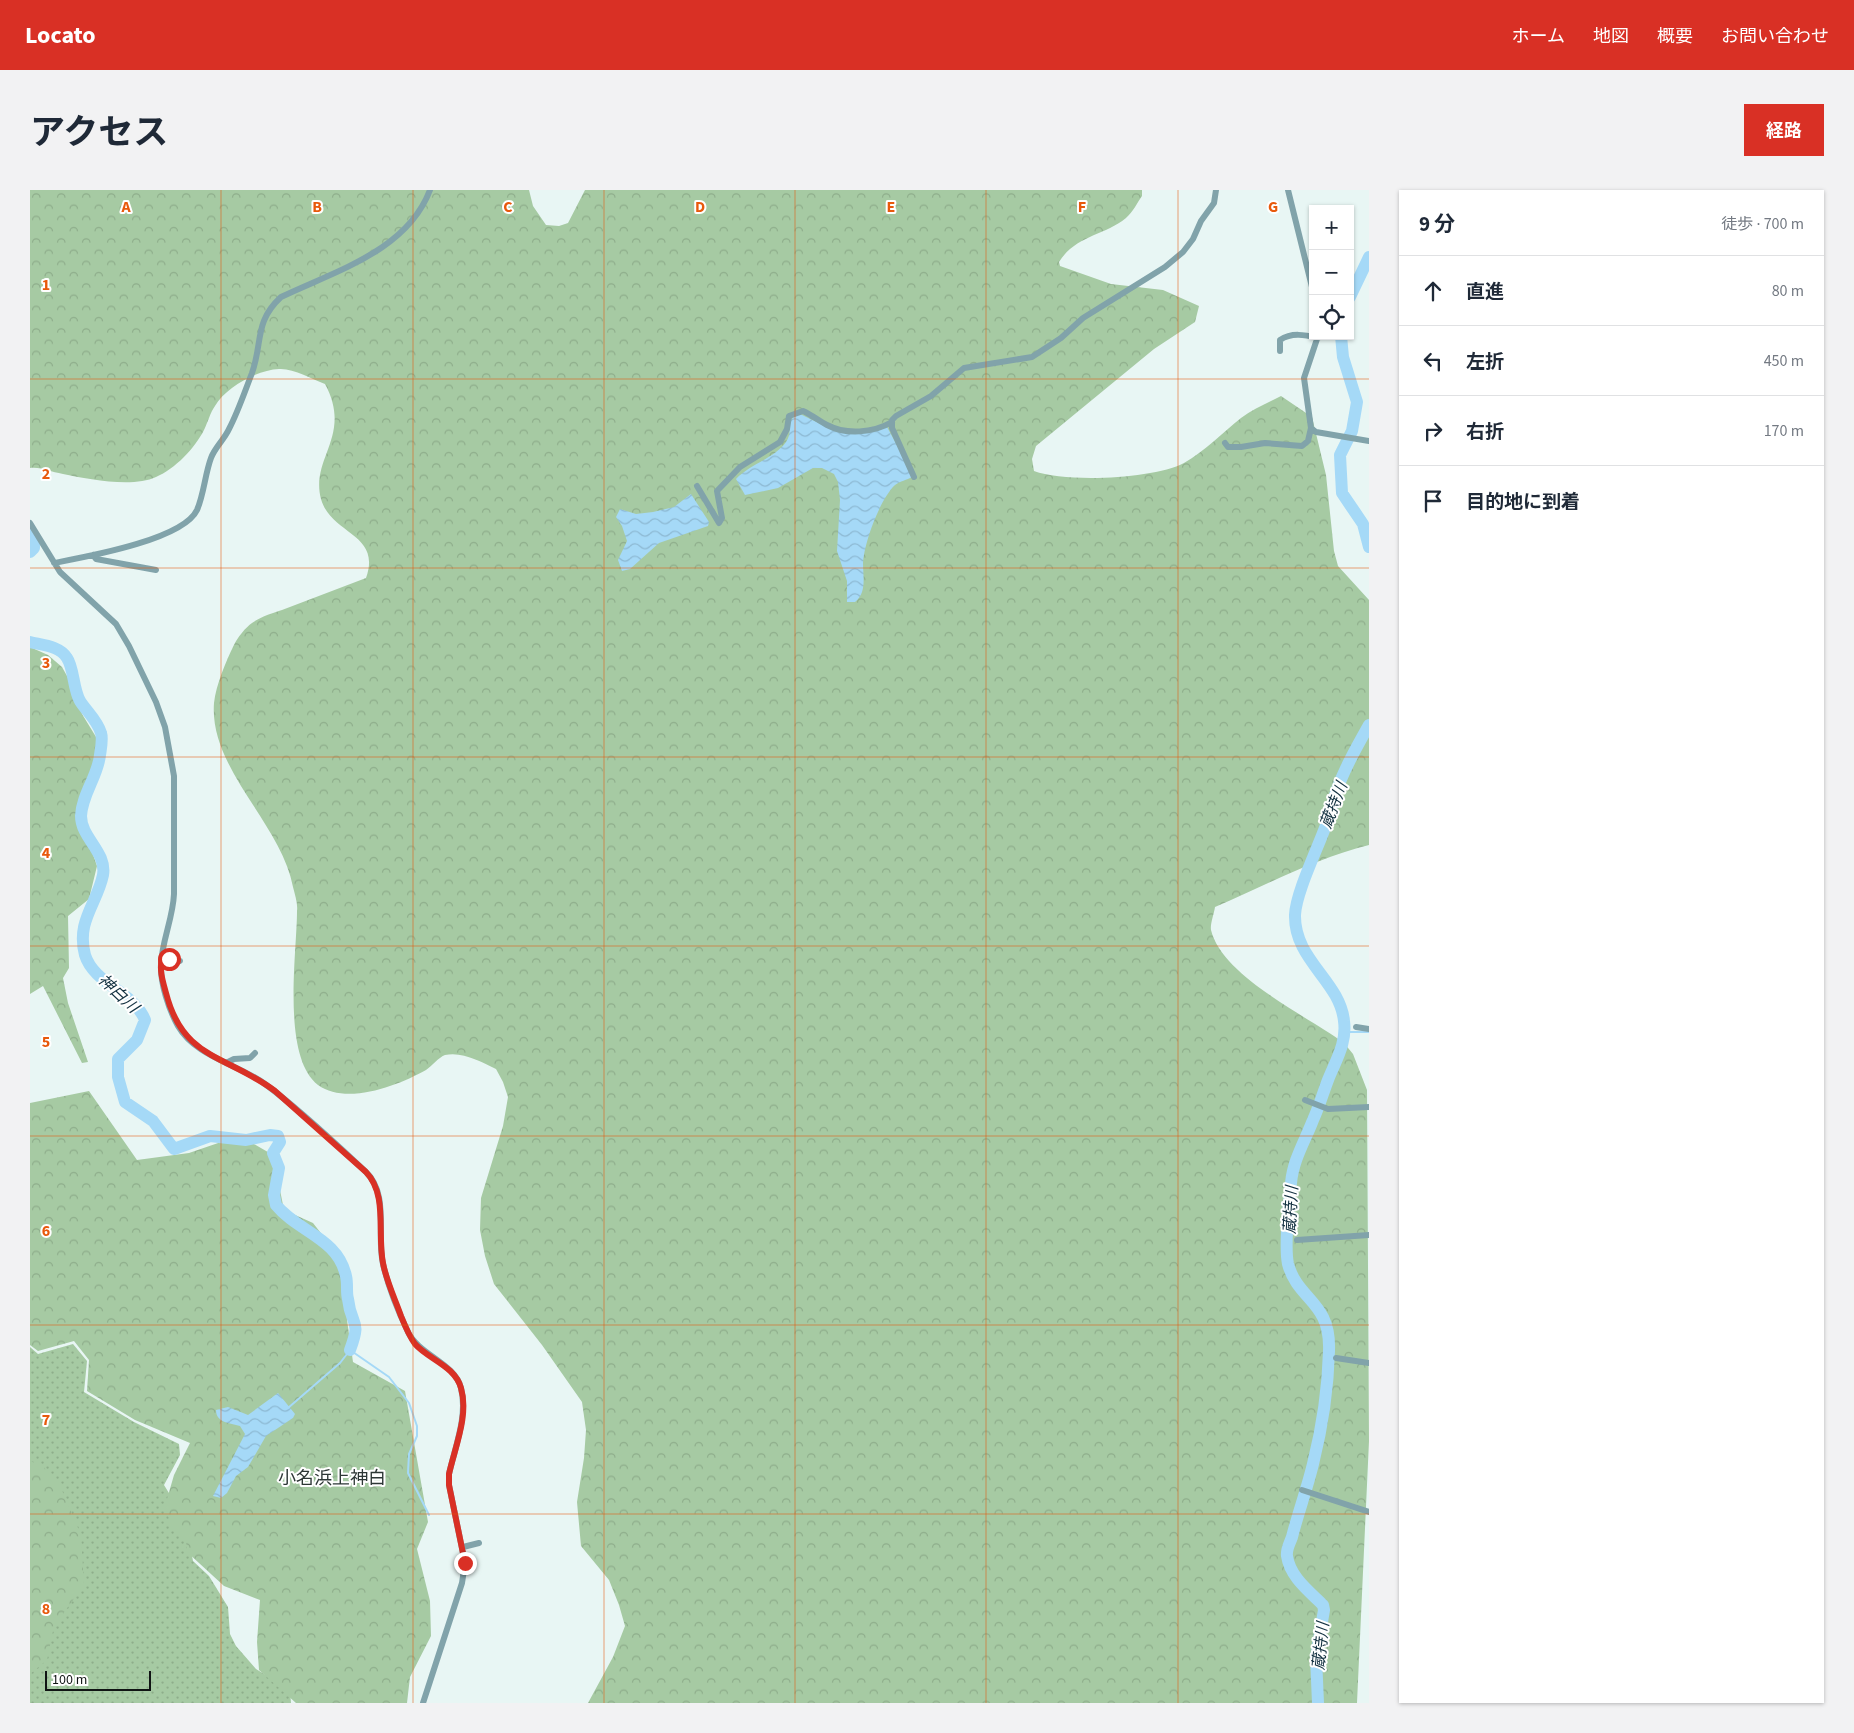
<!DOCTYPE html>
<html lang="ja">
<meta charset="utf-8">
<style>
body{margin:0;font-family:"Source Sans 3","Noto Sans JP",sans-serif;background:#f2f2f3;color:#1f2937}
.controls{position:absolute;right:15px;top:15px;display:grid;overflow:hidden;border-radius:0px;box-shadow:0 1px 4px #0004}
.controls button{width:45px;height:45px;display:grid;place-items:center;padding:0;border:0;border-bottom:1px solid #e0e1e3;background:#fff;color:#1f2937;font:25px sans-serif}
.scale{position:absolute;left:15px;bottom:12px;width:106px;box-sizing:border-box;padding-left:5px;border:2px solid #101414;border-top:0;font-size:14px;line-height:18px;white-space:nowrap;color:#101414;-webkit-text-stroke:4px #fff;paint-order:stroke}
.stop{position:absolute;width:15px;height:15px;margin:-11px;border:4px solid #d93025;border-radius:50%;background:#fff}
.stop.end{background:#d93025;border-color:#fff;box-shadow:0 1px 5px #0008}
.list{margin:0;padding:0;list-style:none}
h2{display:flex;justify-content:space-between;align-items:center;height:65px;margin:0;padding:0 20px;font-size:21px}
h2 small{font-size:16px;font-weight:400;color:#747a83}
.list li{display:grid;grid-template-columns:32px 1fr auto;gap:15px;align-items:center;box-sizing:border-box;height:70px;padding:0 20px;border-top:1px solid #e0e1e3}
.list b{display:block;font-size:19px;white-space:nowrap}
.list em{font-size:16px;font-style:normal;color:#747a83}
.icon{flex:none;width:28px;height:28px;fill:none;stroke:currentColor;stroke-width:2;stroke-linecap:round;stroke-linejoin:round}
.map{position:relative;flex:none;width:1339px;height:1513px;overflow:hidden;border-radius:0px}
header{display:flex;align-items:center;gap:30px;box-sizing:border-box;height:70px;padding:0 25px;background:#d93025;color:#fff}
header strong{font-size:24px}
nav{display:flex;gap:28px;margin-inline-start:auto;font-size:18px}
.intro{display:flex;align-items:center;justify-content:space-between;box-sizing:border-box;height:120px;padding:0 30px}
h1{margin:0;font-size:35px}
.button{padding:12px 22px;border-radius:0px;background:#d93025;color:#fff;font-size:18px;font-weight:700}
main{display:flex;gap:30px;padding:0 30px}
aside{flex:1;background:#fff;border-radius:0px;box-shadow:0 1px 4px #0004}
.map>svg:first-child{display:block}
</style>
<header>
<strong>Locato</strong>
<nav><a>ホーム</a><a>地図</a><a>概要</a><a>お問い合わせ</a></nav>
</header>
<div class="intro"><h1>アクセス</h1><a class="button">経路</a></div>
<main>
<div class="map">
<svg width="1339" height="1513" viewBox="0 0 1339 1513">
<defs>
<pattern id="grass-dots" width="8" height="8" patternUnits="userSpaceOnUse" patternTransform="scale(1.25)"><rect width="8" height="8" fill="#a6caa3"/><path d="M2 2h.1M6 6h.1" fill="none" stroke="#8ead8b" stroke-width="1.8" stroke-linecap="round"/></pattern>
<pattern id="forest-crowns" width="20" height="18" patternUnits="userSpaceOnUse" patternTransform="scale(1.25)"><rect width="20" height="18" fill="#a6caa3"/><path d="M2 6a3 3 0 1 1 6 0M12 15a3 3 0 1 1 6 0" fill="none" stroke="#8ead8b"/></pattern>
<pattern id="water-waves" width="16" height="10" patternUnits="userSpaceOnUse" patternTransform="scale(1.25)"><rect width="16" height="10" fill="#a5d9f7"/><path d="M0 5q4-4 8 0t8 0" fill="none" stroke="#8db9d3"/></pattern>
</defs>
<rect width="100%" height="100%" fill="#e8f6f4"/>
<path fill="url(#grass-dots)" d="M43,1154l14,17 -3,31 50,30 45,22 1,11 -16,30 8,13 18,47 3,16 16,15 19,31 2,27 6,12 20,23 34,21 1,13h-261v-356l8,7z"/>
<path fill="url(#forest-crowns)" d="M0,0h499l4,16 13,19 13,1 9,-3 17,-33h557v6c-5,7 -9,16 -16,22 -22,18 -50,17 -67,44l1,4 51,18 52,6 36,16 -4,16 -41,27 -118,97 -4,13 2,12c32,12 120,8 150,-8 21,-12 38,-30 57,-45 12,-9 27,-15 40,-22l31,21 14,58 8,76 4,15 31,34v245c-55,14 -103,40 -154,62 -1,7 -5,17 -4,23 11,46 96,86 133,113l9,11 14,36 2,351 -12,262h-769l25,-46 12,-31 -6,-21 -10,-25 -28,-34 -4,-44 7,-44 2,-28 -4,-28 -40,-57 -48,-61 -9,-28 -5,-26 1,-32 22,-72 5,-29 -5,-15 -7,-13c-14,-7 -34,-18 -51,-14 -6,2 -13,11 -19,15 -27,15 -79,36 -108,15 -37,-29 -21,-132 -21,-174 1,-7 -2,-16 -4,-24 -12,-64 -84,-118 -79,-184 2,-18 12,-42 20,-58 3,-7 12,-18 18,-22 8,-6 21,-10 30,-13 28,-11 56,-21 84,-32 16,-45 -35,-43 -45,-79 -11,-41 32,-63 4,-115 -13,-5 -32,-16 -46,-15 -22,1 -53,18 -64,37 -5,7 -7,16 -11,24 -9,18 -29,39 -48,47 -23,11 -69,2 -93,-3 -13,-2 -20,-7 -33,-6z
M0,457l18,8 14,12 14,25 6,22 22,36 -13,32 -7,46 13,38 -8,33 -21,17 1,52 -6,10 5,25 20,59 -6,1 -39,-77 -13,8z
M59,901l48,69 52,-7 35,-12 23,-1 26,15 11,55 29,13 32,41 2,56 6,42 52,29 23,131 -11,27 13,52 1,35 -21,41 -3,26h-111l-37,-33 -2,-28 3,-42 -36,-14 -37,-34 -1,-12 -14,-12 -7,-22 9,-31 16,-32 -55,-23 -48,-29 2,-31 -15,-19 -36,10 -8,-6v-242z
M0,1271l13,5 18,22 20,47 3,50 -30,41 -7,34 -17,14z"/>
<path fill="url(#water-waves)" d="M770,224l37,18 50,-5 25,46v4c-5,3 -12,4 -17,8 -15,14 -31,58 -32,78 0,14 4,29 -8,39h-8v-21l-10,-30 3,-51 -2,-18 -4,-8 -12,-6h-9l-35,20 -33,7 -9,-16c14,-15 39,-21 50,-37 9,-13 -4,-21 14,-28z
M661,304l18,28 -1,4 -49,17 -29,26 -8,2 -4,-11 9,-19 -5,-15 -6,-9 4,-8 16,5 17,-2 21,-5z
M248,1203l17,21 -2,4 -27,18 -18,31 -12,9 -9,17 -6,5 -8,-2 32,-62 -5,-8c-10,-3 -24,-3 -24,-16l12,-3 20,8z"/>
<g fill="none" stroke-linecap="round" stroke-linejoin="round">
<path stroke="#a5d9f7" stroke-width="2" d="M1315,842h24
M258,1218l52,-45 10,-13 39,27 20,26 8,23v10l-8,18 -1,19 21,42"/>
<path stroke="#a5d9f7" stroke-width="12" d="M1320,107l19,-40
M1311,146l2,21 14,45 -5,29 -12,24 2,38 21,31 6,23
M0,344l4,7v7l-4,4
M0,452c12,3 30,4 37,16 7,10 6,31 13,43 7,11 17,19 21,32 2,6 0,15 -1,22 -2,21 -18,39 -19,61 0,22 26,36 22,59 -6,29 -27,46 -18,80 9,29 49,37 60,65l-8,20 -19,19v18l7,25 28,19 21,28 36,-13 36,4 24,-5 8,1 2,6 -7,11 6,15 -5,27 2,10c22,27 62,33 70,71 2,8 0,16 2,23 3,28 14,19 2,51
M1288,1513l-2,-46 8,-47 -1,-5c-14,-14 -33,-28 -36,-49 -1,-7 3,-13 5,-19 6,-24 15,-48 21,-73 9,-36 15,-75 16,-113 2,-50 -31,-50 -41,-87 -4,-19 1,-61 3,-81 2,-23 14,-42 22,-63 6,-13 10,-27 15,-40 8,-20 19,-37 16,-59 -4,-40 -50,-61 -49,-106 1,-23 23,-67 31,-90 4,-8 5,-18 8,-27 8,-25 22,-50 35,-73"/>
<path stroke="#81a3aa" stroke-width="6" d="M1258,0l25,101
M1288,146l-14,42 7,50 5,4 53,9
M1250,161v-11c12,-8 25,-5 38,-2
M1195,253l3,4h13l24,-4 37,3 6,-5 3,-13
M884,287l-22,-49v-8l4,-4 35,-20 33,-28 68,-11 29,-19 22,-20 82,-51 18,-15 10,-13 8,-18 13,-18 2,-13
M667,296l22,37 3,-5 -5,-27 23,-24 40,-25 7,-13 2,-13 14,-5c9,4 16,10 24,14 19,10 46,8 65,-3
M0,333l30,49 56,52 13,22 27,56 9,25 9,49v118c-1,24 -12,47 -13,70 -1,19 8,46 17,62 18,31 60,38 87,58 33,24 70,59 100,87 25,23 11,63 18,93 5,22 15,47 25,68 11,23 47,31 53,56 7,28 -6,59 -12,86v11l16,78 -3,20 -39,120
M63,365l3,4 60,11
M24,373c31,-6 129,-23 143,-53 7,-16 8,-36 14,-52 4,-11 13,-18 18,-29 9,-17 16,-38 23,-56 11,-31 2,-51 29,-76 54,-26 126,-46 149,-107
M132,769l18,2
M1326,837l13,2
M196,873l8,-4 16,-1 5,-5
M1275,910l23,9 41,-2
M1267,1050l72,-5
M1306,1168l33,5
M1272,1300l67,22
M433,1357l16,-4"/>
</g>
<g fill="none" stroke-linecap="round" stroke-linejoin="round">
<path stroke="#d93025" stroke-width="6" d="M139,769h-7c-3,11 1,23 4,34 17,67 61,62 109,98l91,81c22,23 11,61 17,91 3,17 12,36 18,53 4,10 8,20 14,28 13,15 40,22 46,44 8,27 -6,59 -12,86v11l16,78"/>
</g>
<path fill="none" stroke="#e8590c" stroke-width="1" stroke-opacity="0.55" d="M191,0v1513M383,0v1513M574,0v1513M765,0v1513M956,0v1513M1148,0v1513M0,189h1339M0,378h1339M0,567h1339M0,756h1339M0,946h1339M0,1135h1339M0,1324h1339"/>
<g text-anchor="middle" stroke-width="4" stroke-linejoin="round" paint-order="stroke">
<g font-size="16" font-style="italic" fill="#123040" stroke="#fff">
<text transform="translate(1303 615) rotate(-69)" y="6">蔵持川</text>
<text transform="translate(89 803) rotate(43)" y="6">神白川</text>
<text transform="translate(1260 1020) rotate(-87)" y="6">蔵持川</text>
<text transform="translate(1290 1456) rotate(-84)" y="6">蔵持川</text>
</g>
<g font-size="18" fill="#2d3736" stroke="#fff">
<text x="302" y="1294">小名浜上神白</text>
</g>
</g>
<g font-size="16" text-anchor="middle" font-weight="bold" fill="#e8590c" stroke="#fff" stroke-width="4" stroke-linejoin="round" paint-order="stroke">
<text x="96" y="22">A</text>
<text x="287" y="22">B</text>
<text x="478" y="22">C</text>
<text x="670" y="22">D</text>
<text x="861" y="22">E</text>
<text x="1052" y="22">F</text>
<text x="1243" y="22">G</text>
<text x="16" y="100">1</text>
<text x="16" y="289">2</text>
<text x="16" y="478">3</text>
<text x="16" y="668">4</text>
<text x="16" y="857">5</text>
<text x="16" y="1046">6</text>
<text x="16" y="1235">7</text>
<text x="16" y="1424">8</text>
</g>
</svg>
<div class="controls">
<button>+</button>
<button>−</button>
<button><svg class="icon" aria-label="locate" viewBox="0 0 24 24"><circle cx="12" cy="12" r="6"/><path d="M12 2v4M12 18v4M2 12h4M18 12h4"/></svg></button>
</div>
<div class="scale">100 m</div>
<div class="stop" style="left:139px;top:769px"></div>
<div class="stop end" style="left:435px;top:1373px"></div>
</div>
<aside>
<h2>9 分<small>徒歩 · 700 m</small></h2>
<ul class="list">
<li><svg class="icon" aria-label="ahead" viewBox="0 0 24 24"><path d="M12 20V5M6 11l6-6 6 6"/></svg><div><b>直進</b></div><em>80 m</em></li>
<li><svg class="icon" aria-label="left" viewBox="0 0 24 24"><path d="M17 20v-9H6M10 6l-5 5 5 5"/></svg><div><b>左折</b></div><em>450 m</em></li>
<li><svg class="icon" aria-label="right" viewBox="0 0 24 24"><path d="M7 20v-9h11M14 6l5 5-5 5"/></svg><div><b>右折</b></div><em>170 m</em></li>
<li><svg class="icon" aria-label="arrive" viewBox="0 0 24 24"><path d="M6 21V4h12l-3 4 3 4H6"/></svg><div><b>目的地に到着</b></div></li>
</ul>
</aside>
</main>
